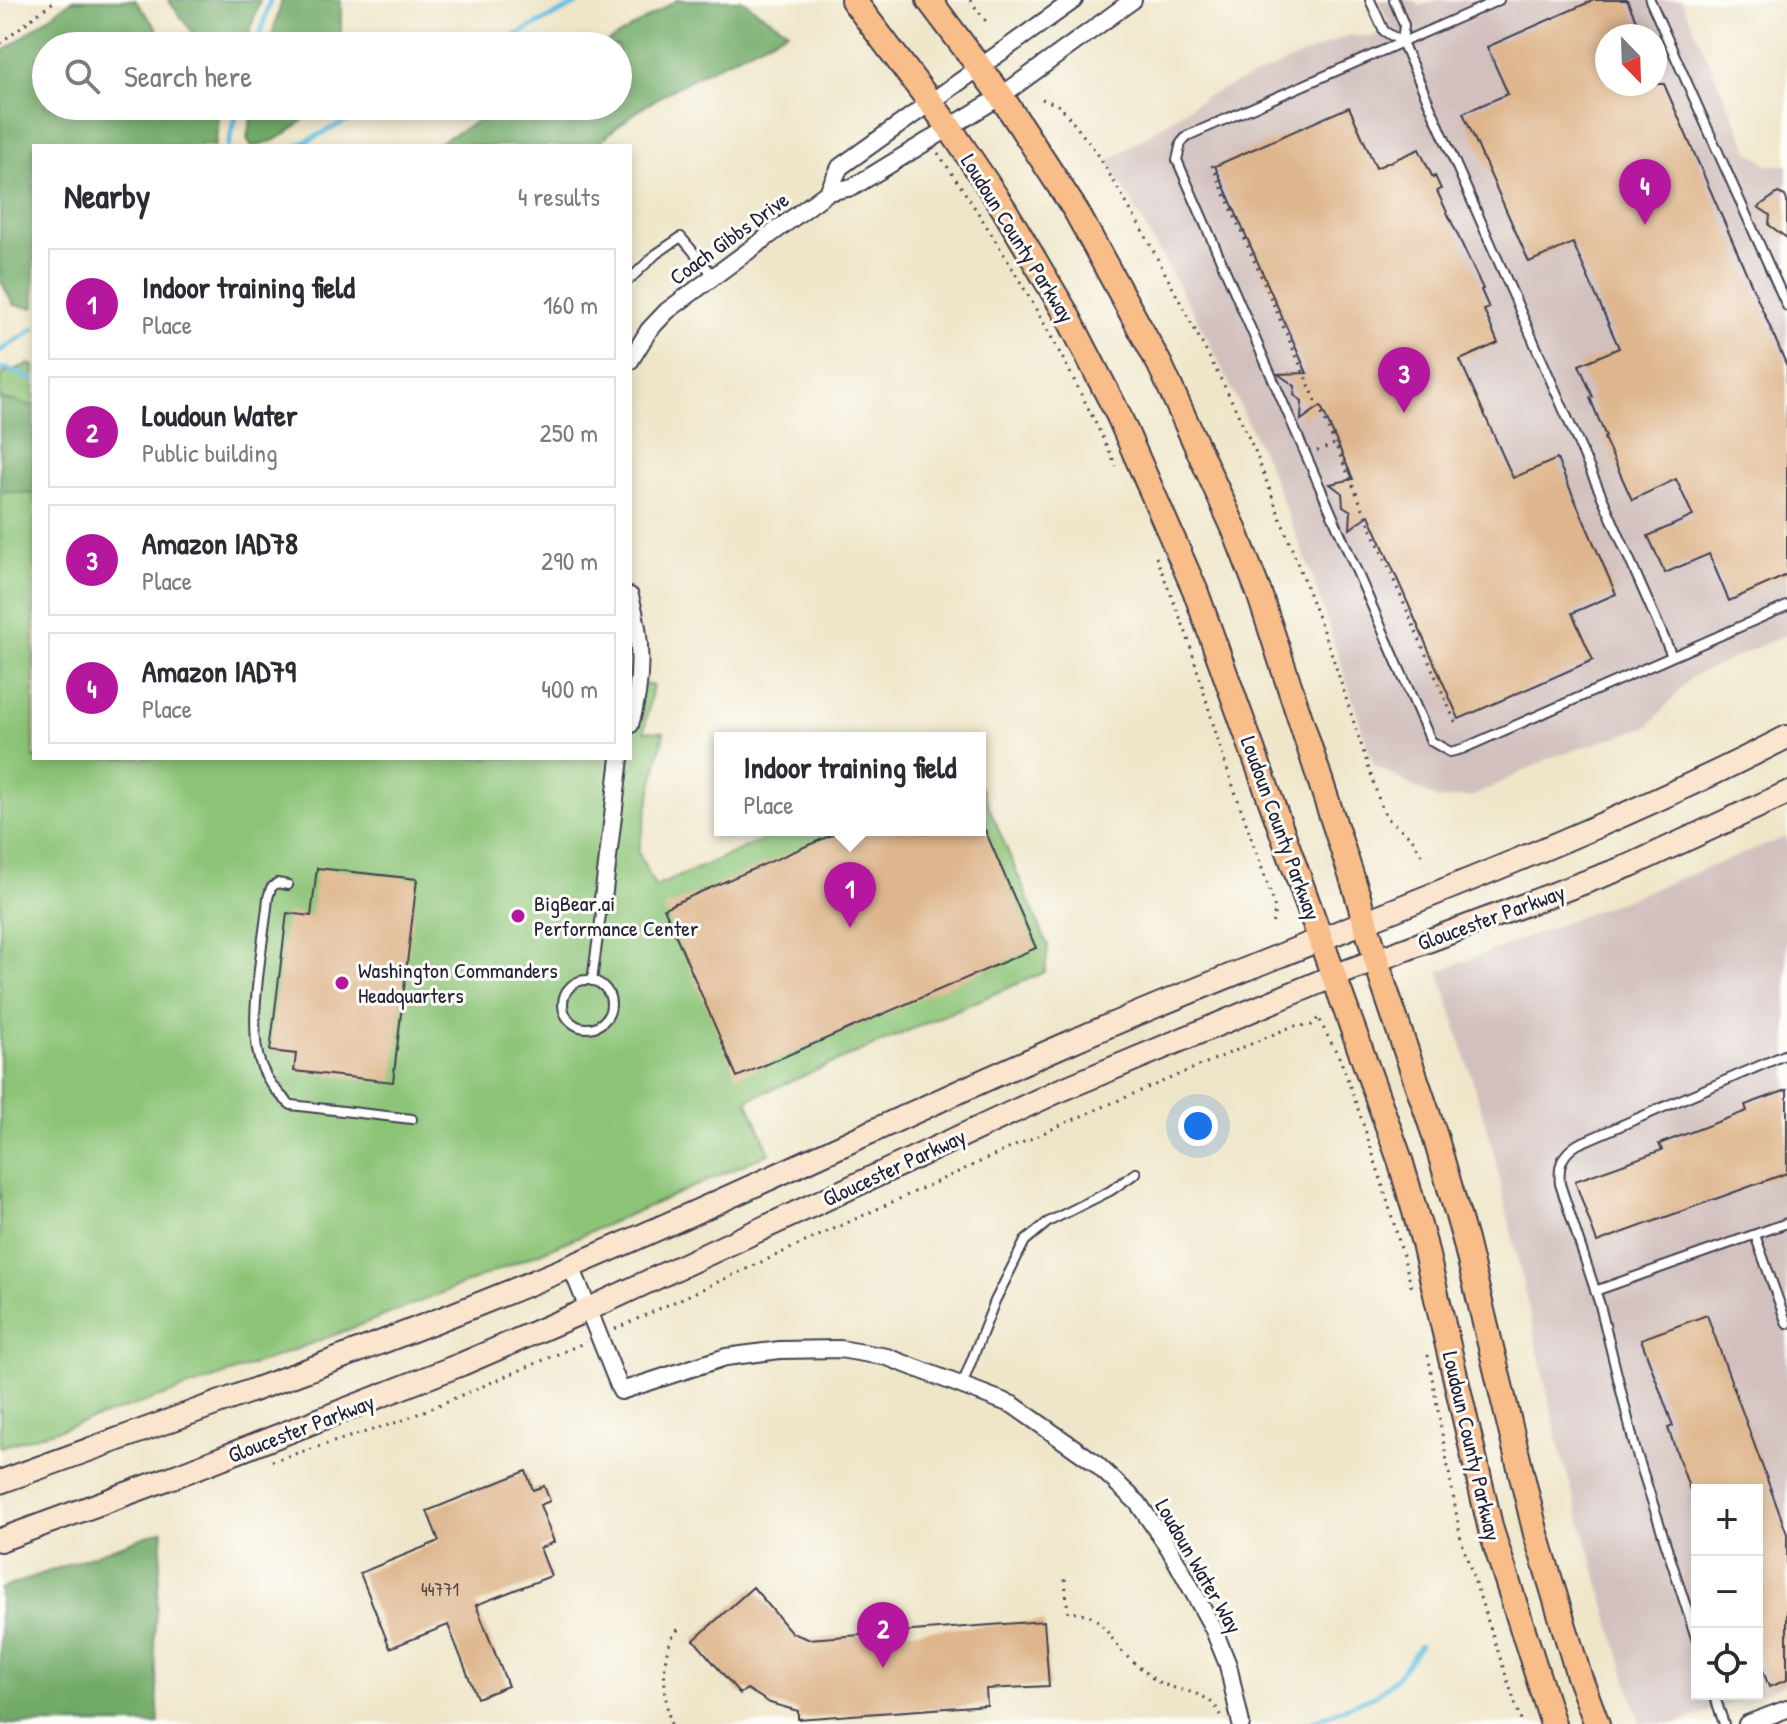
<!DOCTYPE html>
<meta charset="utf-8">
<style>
body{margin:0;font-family:"Patrick Hand",sans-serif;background:#f2f2f3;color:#2b2b33}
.controls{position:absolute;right:24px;bottom:24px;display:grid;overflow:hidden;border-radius:0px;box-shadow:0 4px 12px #0003}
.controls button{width:72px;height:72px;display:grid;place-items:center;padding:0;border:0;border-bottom:2px solid #e1e1e2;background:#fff;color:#2b2b33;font:40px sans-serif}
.compass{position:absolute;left:1595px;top:24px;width:72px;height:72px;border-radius:50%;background:#fff;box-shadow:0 4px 12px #0003;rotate:157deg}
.you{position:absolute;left:1198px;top:1126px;width:28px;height:28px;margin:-20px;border:6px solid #fff;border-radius:50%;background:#1a73e8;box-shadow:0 0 0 12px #1a73e833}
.badge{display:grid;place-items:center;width:52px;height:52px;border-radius:50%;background:#b5179e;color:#fff;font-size:26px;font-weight:700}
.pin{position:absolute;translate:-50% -66px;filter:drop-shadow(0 2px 4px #0008)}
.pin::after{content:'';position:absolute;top:42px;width:28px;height:24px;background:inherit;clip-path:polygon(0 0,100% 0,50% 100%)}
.popup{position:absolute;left:714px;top:732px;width:272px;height:104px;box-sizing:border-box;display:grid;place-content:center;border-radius:0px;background:#fff;filter:drop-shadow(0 2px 6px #0005);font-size:26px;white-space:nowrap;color:#7c7c81}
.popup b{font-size:30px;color:#2b2b33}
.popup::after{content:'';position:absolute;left:50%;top:100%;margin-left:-16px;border:16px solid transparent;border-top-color:#fff}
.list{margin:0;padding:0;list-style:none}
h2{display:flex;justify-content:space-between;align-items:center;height:104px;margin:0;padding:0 32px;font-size:34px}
h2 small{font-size:26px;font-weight:400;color:#7c7c81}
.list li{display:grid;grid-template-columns:52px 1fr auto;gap:24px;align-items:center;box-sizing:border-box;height:112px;margin:0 16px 16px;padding:0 16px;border:2px solid #e1e1e2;border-radius:0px}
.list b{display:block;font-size:30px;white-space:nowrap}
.list p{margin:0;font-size:26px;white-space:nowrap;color:#7c7c81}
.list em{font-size:26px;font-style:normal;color:#7c7c81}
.icon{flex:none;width:44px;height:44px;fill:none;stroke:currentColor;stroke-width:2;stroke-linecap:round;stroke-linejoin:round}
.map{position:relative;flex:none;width:1787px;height:1724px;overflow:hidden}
.search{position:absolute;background:#fff;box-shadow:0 4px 12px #0003;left:32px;top:32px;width:600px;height:88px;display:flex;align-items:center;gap:20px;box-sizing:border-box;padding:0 28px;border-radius:44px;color:#7c7c81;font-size:30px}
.panel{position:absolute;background:#fff;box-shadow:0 4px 12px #0003;left:32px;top:144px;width:600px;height:616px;border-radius:0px}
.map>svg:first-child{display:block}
</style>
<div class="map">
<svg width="1787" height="1724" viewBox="0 0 1787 1724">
<rect width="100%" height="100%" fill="#fdfcf7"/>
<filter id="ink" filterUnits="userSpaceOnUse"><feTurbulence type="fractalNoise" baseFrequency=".0125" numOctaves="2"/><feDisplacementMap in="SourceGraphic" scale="16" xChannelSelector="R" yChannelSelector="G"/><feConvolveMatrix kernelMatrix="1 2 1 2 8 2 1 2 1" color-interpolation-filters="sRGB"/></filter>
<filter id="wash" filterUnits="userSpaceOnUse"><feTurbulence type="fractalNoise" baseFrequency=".006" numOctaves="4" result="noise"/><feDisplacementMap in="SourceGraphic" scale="32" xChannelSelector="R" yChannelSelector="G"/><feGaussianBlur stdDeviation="1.8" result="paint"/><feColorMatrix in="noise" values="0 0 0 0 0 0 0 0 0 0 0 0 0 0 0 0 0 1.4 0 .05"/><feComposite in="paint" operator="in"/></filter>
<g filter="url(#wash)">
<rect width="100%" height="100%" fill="#efe6c9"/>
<path fill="#d1c0bd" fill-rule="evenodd" d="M1378,0h34l7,6 20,-6h242l69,152 18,13h19v469l-96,43 -42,49 -99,32 -76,38 -35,4 -65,-35 -62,-190 -45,-112 -61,-128 -98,-174 99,-65 142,-61 22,2 20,-9zM1607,36h48v48h-48z
M1787,837v847l-112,40h-35l-79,-270 -70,-313 -52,-170zM1697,1490h60v204h-60z"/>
<path fill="#8cc477" stroke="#577359" stroke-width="2" d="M29,364l5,2v392h596v-75l23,2 -9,46 20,1 -26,120 17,35 130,-57h195v-44l68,160 -3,26 -298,128 23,53c-251,112 -506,218 -770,294v-1072z"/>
<path fill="#71aa68" stroke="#4a6652" stroke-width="2" d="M72,0h63l35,46h-124v60h167l6,15 -4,25h-181v162l-20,-3 -14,-25v-226z
M168,0h92l-15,46h-42z
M282,0h59v46h-72z
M677,0h64l47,31c-59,30 -147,66 -191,115h-164l71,-40h114v-60h-16z
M253,106h67c-20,16 -42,40 -69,40l-4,-8z
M0,398l34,8v88l-34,-3z
M163,1530l-9,107 5,87h-159v-135z"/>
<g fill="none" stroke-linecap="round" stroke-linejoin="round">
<path stroke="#65c0e3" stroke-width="5" d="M257,46l13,-46
M494,46l91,-46
M228,146l11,-40
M297,146l79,-40
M0,351l34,-22
M0,369h7l27,11
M1307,1724l69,-29 22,-19 22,-30"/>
</g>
<g id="blocks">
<path fill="#deb58c" d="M1594,0h33l16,36h-36v48h57l123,282v209l-58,26 -20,-47 -44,19 -17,-37 45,-20 -17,-37 -44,21 -28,-62 2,-1 -16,-39 3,-1 -14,-32 40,-17 -46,-105 -44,19 -66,-149 45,-19 -21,-47z
M1349,107l27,61 43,-19 14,29 2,-2 6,13 -4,2 46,98 -2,1 8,18 -5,2 14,33 -38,17 53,118 44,-19 59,135 -44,19 21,47 -134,59 -90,-204 -19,14 1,-18 -8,-5 -1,-13 -12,-9 23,-5 -32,-73 -20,14 1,-19 -8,-6 1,-9 -17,-12 29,-1 -92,-207z
M1778,193l7,3 2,5v37l-18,-13 1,-10 -12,-8z
M843,830h142l51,118 -299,129 -73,-169z
M317,868l100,11 -24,203 -99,-11 2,-17 -26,-3 17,-138 24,3z
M1787,1090v83l-190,69 -22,-61 87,-31 -3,-6 88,-33 -2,-6z
M1707,1315l80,219v146l-18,7 -12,-33v-164h-67l-22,-62 5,-2 -32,-87z
M526,1471l7,19 11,-4 6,15 -10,4 14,37 -14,6 11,28 -75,29 32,81 -31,12 -29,-73 -58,23 -30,-75 79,-32 -12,-30z
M753,1587l39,46 16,6 236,-18 5,65 -63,3 1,16 -189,14v-8l-28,-8 -23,-14 -7,5 -46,-54z"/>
</g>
</g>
<g filter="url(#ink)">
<use href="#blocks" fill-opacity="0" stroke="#413f50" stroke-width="2"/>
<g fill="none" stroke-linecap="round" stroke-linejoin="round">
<g stroke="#413f50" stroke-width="12">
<path id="lane" d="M1370,0l14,31 18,11
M1394,0l10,25 -2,17 270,614
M1499,0l-312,136 -6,7 -4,17 254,581 19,11 12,-3 325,-143
M1650,0l137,306
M630,279l26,-25 25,-17 32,38
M288,885l-11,-2 -6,5 -3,10c-4,44 -22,128 -7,167 6,16 17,29 30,40l121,14
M563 1004a24 24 0 1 1 48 0a24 24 0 1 1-48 0Z
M592,981l10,-74
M1755,1235l32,89
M1595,1291l192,-68
M962,1385l33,-84 30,-60 23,-19 62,-31 26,-18
M1697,1641l-62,-193 -35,-143 -40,-121c-2,-19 2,-30 18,-40l209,-90
M1714,1694l10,30"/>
</g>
<g stroke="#413f50" stroke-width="20">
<path id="street" d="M828,192l25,-5 148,-91 132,-96
M630,361l19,-31 18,-19 161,-119 12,-25 234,-167
M630,596c13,44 13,85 0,129
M602,907l18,-149
M571,1266l50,125 105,-34 54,-7 60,-1 47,8 126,48 81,57 44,41 31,45 44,80 15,37 13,59
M1747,1724l40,-15"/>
</g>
<g stroke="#413f50" stroke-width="26">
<path id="secondary" d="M0,1482c192,-70 385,-137 574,-217 167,-70 330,-151 497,-223 238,-104 485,-186 716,-305
M0,1540l178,-65 284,-111 127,-55 467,-217 278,-116 297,-111 156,-72"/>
</g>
<g stroke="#413f50" stroke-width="28">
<path id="primary" d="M853,0l96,127 55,82 63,106 51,99 77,176 205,570 24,83 67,287 62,194
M929,0l72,96 75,115 84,154 73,161 26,67 97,297 27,93 52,153 30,104 71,294 43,142 18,48"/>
</g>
<path stroke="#413f50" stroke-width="3" stroke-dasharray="2 6" stroke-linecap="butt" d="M970,0l18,24
M0,43l56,-43
M1042,99l18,7 37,47 47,80 85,162 26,56 76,201 51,157 5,9 25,20 12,22
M938,153c69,99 127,203 178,313
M1212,165l123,279
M1317,451l18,-7 121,280
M1156,557l31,78 36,122 50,143 2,11 -3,14
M615,1329l448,-205 230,-98 19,-1 7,-8c6,18 18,32 24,50 27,73 49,147 69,222
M1428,1355l33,185 61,184
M272,1461l129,-40 185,-79
M1065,1579l3,34c28,-2 33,11 48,31 7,10 18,19 27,26 6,5 13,12 20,14 24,10 45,6 58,31
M671,1724c-7,-23 -13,-80 9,-96"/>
<use href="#lane" stroke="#fff" stroke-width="8"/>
<use href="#street" stroke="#fff" stroke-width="16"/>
<use href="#secondary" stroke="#fce5cf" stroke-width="22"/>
<use href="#primary" stroke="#f8bd88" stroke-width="24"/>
</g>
</g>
<g fill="#b5179e" stroke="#fdfcf7" stroke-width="3">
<circle cx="518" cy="916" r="8"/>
<circle cx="342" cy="983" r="8"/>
</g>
<g text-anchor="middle" stroke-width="6" stroke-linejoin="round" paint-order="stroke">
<g font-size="18" fill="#51474f">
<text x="440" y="1596">44771</text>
</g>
<g font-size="22" fill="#22223b" stroke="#fdfcf7">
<text transform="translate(729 238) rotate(-36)" y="8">Coach Gibbs Drive</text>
<text transform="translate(1018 238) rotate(58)" y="8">Loudoun County Parkway</text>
<text transform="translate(1281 828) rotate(70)" y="8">Loudoun County Parkway</text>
<text transform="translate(1491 917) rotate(-20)" y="8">Gloucester Parkway</text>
<text transform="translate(894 1167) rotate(-25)" y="8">Gloucester Parkway</text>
<text transform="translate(301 1428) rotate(-21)" y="8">Gloucester Parkway</text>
<text transform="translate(1472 1446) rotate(77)" y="8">Loudoun County Parkway</text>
<text transform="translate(1199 1566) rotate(60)" y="8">Loudoun Water Way</text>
</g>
<g font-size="22" fill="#22223b" stroke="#fdfcf7" text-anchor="start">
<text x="534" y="911">BigBear.ai<tspan x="534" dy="25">Performance Center</tspan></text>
<text x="358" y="978">Washington Commanders<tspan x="358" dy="25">Headquarters</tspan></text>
</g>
</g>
</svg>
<div class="controls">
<button>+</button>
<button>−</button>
<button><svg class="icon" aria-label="locate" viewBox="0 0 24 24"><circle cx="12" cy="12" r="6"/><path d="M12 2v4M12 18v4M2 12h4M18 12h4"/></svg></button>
</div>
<svg class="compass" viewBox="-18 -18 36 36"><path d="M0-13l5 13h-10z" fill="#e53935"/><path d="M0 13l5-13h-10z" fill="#7c7c81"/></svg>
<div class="you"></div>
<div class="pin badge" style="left:850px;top:928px">1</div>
<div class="popup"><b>Indoor training field</b>Place</div>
<div class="pin badge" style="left:883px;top:1668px">2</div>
<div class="pin badge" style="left:1404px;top:413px">3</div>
<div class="pin badge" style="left:1645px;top:225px">4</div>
<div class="search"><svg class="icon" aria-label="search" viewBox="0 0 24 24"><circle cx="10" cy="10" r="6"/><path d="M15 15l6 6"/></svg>Search here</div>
<section class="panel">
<h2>Nearby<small>4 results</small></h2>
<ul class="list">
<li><span class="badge">1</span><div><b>Indoor training field</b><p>Place</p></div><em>160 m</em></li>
<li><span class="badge">2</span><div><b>Loudoun Water</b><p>Public building</p></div><em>250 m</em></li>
<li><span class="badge">3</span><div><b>Amazon IAD78</b><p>Place</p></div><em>290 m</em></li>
<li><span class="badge">4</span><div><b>Amazon IAD79</b><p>Place</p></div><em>400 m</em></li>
</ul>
</section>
</div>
